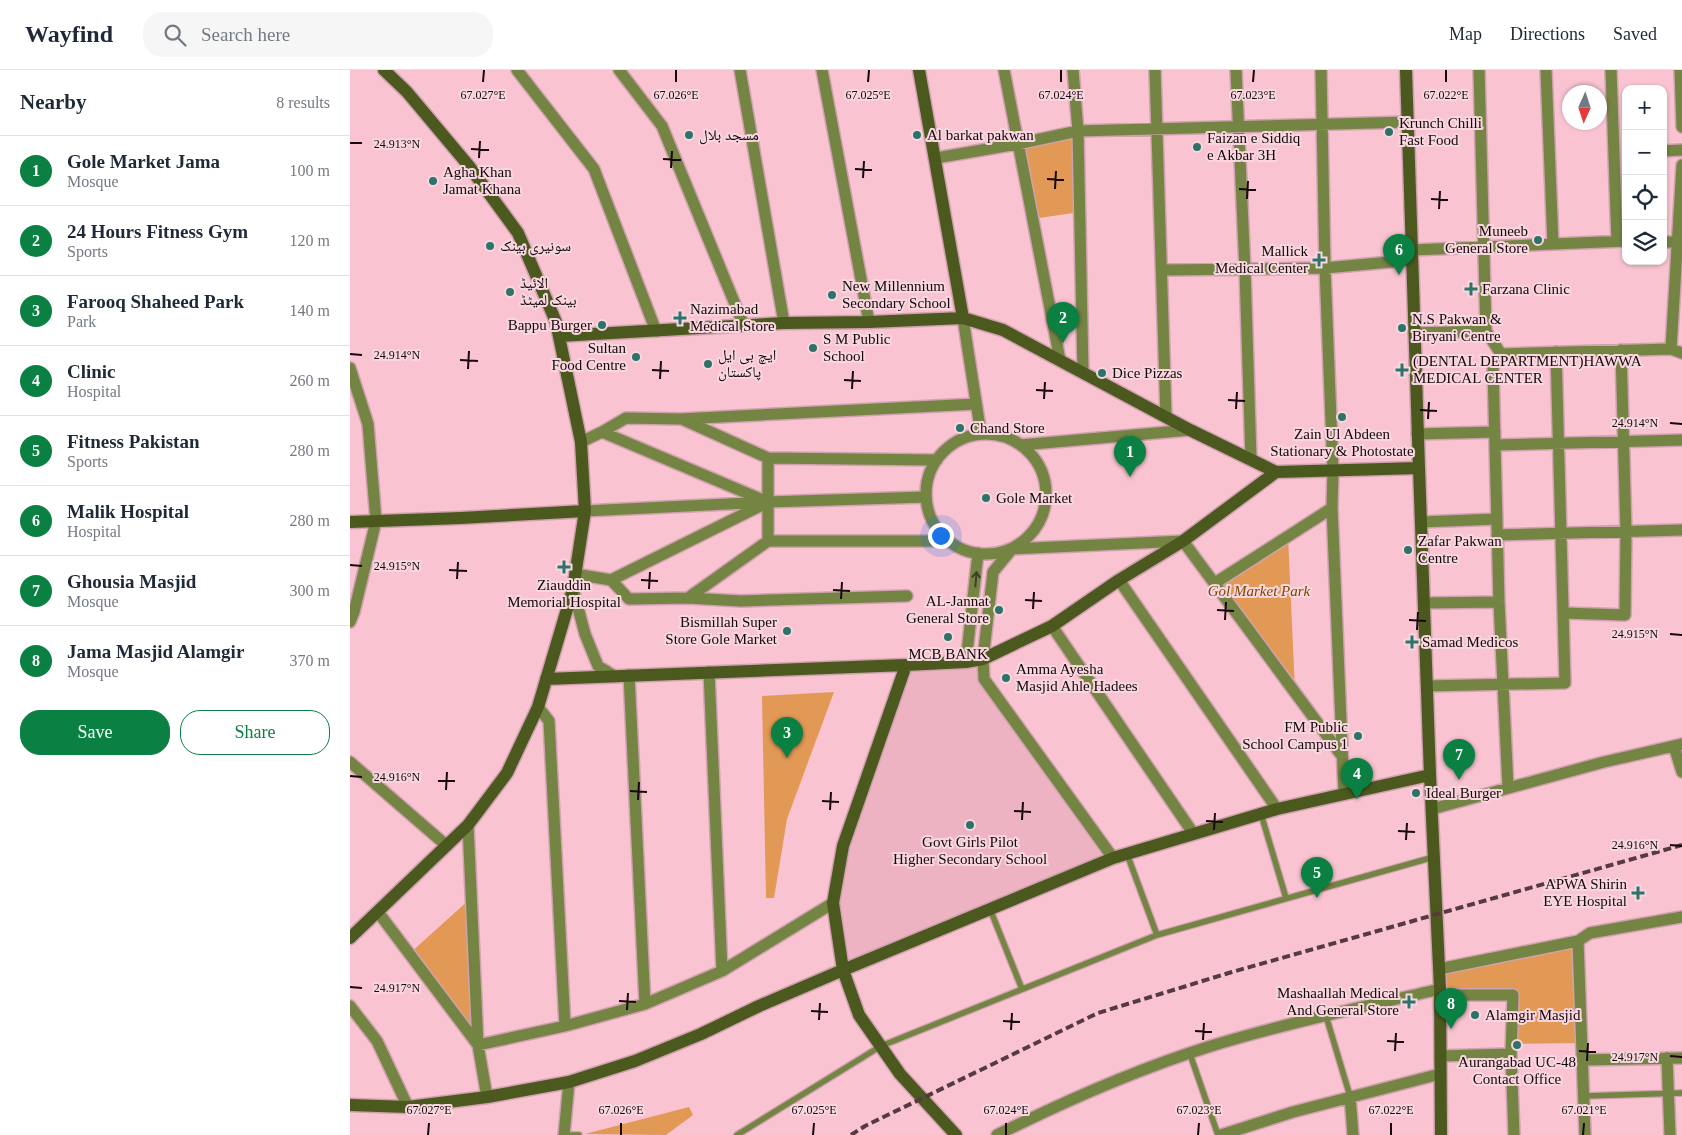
<!DOCTYPE html>
<meta charset="utf-8">
<style>
body{margin:0;font-family:"Times New Roman","Noto Naskh Arabic",serif;background:#f6f6f7;color:#1f2937}
.controls{position:absolute;right:15px;top:15px;display:grid;overflow:hidden;border-radius:10px;box-shadow:0 1px 4px #0004}
.controls button{width:45px;height:45px;display:grid;place-items:center;padding:0;border:0;border-bottom:1px solid #e0e1e3;background:#fff;color:#1f2937;font:25px sans-serif}
.compass{position:absolute;left:1212px;top:15px;width:45px;height:45px;border-radius:50%;background:#fff;box-shadow:0 1px 4px #0004;rotate:183deg}
.you{position:absolute;left:590px;top:465px;width:18px;height:18px;margin:-12px;border:4px solid #fff;border-radius:50%;background:#1a73e8;box-shadow:0 0 0 8px #1a73e833}
.badge{display:grid;place-items:center;width:32px;height:32px;border-radius:50%;background:#0b8043;color:#fff;font-size:16px;font-weight:700}
.pin{position:absolute;translate:-50% -41px;filter:drop-shadow(0 1px 2px #0008)}
.pin::after{content:'';position:absolute;top:26px;width:18px;height:15px;background:inherit;clip-path:polygon(0 0,100% 0,50% 100%)}
.list{margin:0;padding:0;list-style:none}
h2{display:flex;justify-content:space-between;align-items:center;height:65px;margin:0;padding:0 20px;font-size:21px}
h2 small{font-size:16px;font-weight:400;color:#747a83}
.list li{display:grid;grid-template-columns:32px 1fr auto;gap:15px;align-items:center;box-sizing:border-box;height:70px;padding:0 20px;border-top:1px solid #e0e1e3}
.list b{display:block;font-size:19px;white-space:nowrap}
.list p{margin:0;font-size:16px;white-space:nowrap;color:#747a83}
.list em{font-size:16px;font-style:normal;color:#747a83}
.actions{display:flex;gap:10px;padding:15px 20px}
.actions a{flex:1;padding:11px 0;border:1px solid #0b8043;border-radius:20px;text-align:center;font-size:18px;color:#0b8043}
.actions .main{background:#0b8043;color:#fff}
.icon{flex:none;width:28px;height:28px;fill:none;stroke:currentColor;stroke-width:2;stroke-linecap:round;stroke-linejoin:round}
.map{position:relative;flex:none;width:1332px;height:1065px;overflow:hidden}
header{display:flex;align-items:center;gap:30px;box-sizing:border-box;height:70px;padding:0 25px;background:#fff;border-bottom:1px solid #e0e1e3}
header strong{font-size:24px}
nav{display:flex;gap:28px;margin-inline-start:auto;font-size:18px}
.search{width:350px;height:45px;background:#f6f6f7;display:flex;align-items:center;gap:12px;box-sizing:border-box;padding:0 18px;border-radius:20px;color:#747a83;font-size:19px}
main{display:flex}
aside{flex:1;background:#fff}
.map>svg:first-child{display:block}
</style>
<header>
<strong>Wayfind</strong>
<div class="search"><svg class="icon" aria-label="search" viewBox="0 0 24 24"><circle cx="10" cy="10" r="6"/><path d="M15 15l6 6"/></svg>Search here</div>
<nav><a>Map</a><a>Directions</a><a>Saved</a></nav>
</header>
<main>
<aside>
<h2>Nearby<small>8 results</small></h2>
<ul class="list">
<li><span class="badge">1</span><div><b>Gole Market Jama</b><p>Mosque</p></div><em>100 m</em></li>
<li><span class="badge">2</span><div><b>24 Hours Fitness Gym</b><p>Sports</p></div><em>120 m</em></li>
<li><span class="badge">3</span><div><b>Farooq Shaheed Park</b><p>Park</p></div><em>140 m</em></li>
<li><span class="badge">4</span><div><b>Clinic</b><p>Hospital</p></div><em>260 m</em></li>
<li><span class="badge">5</span><div><b>Fitness Pakistan</b><p>Sports</p></div><em>280 m</em></li>
<li><span class="badge">6</span><div><b>Malik Hospital</b><p>Hospital</p></div><em>280 m</em></li>
<li><span class="badge">7</span><div><b>Ghousia Masjid</b><p>Mosque</p></div><em>300 m</em></li>
<li><span class="badge">8</span><div><b>Jama Masjid Alamgir</b><p>Mosque</p></div><em>370 m</em></li>
</ul>
<div class="actions"><a class="main">Save</a><a>Share</a></div>
</aside>
<div class="map">
<svg width="1332" height="1065" viewBox="0 0 1332 1065">
<rect width="100%" height="100%" fill="#f9c3d1"/>
<path fill="#eeb3c2" d="M633,589l1,20 129,179 -270,112 -10,-67 10,-57 63,-181z"/>
<path fill="#e39956" d="M728,61l2,81 -48,7 -15,-75z
M938,466l7,155 -80,-108z
M484,622l-47,127 -13,79h-8l-4,-202z
M121,828l7,147 -69,-91z
M1228,871l4,102 -70,1 1,-49h-73l-1,-26z
M339,1037l4,8 -27,20 -81,-1z"/>
<g fill="none" stroke-linecap="round" stroke-linejoin="round">
<g stroke="#d0a1ae" stroke-width="8">
<path id="lane" d="M911,744l25,84
M777,784l30,81
M640,839l32,80
M976,946l24,80
M840,984l28,81
M1234,1026l98,-3
M214,1065h15
M387,1065l144,-89 276,-111 277,-78"/>
</g>
<g stroke="#d0a1ae" stroke-width="14">
<path id="street" d="M167,0l77,99 62,162
M269,0l43,56 82,200
M390,0l44,253
M472,0l47,252
M654,0l56,290
M723,0l5,61 5,241
M805,0l11,346
M886,0l9,200 6,189
M971,0l4,198 8,202 -1,38 12,286
M1129,0l7,261
M1196,0l7,174
M1261,0l6,171
M1330,0l2,57
M1313,81l19,-1
M586,88l81,-14 61,-13 330,-9
M1313,172h19
M1062,180l214,-9
M813,200l162,-2 87,-8
M613,248l18,116
M1064,263l72,-2 15,23 170,-5 11,4
M1321,279l11,-184
M1151,284l-8,13 6,235 9,185
M0,298l18,56 8,97 -22,91 -4,10
M334,350l84,38 169,2
M252,362l161,68
M1067,364l78,-2
M576 424a60 60 0 1 1 120 0a60 60 0 1 1-120 0Z
M231,372l21,-10 24,-14 54,1 296,-15
M671,375l169,-15
M1145,375l187,-5
M418,388v83
M235,441l182,-9 159,-5
M1071,452l76,-3
M1147,465l185,-5
M225,504l36,6 18,19 59,-1 53,3 166,-5
M261,510l153,-76
M769,510l158,229
M865,513l117,-75
M223,519l12,45 13,32 16,10
M338,528l80,-57h180
M1074,533l75,-1
M1213,543l62,2 1,-83 -5,-182
M702,556l141,207
M616,592l12,-109
M359,602l13,299
M279,605l16,329
M1077,616l138,-3 -9,-331
M188,637l11,14 16,305
M1324,676l8,26
M0,692l97,84
M1082,739l172,-47 78,-18
M118,755l10,220 9,52
M763,788l-129,-179 -1,-20 10,-87 19,-23 171,-8 159,215
M28,842l100,133 87,-19 80,-22 77,-33 111,-68
M1228,871l7,194
M1089,899l139,-28 12,-8 92,-16
M0,936l27,35 31,66
M1161,984l3,81
M1090,986l71,-2 2,-59h-73
M1317,988l3,77
M1233,990l99,-2
M1000,1026l3,39
M214,1065l5,-53
M647,1065c68,-34 141,-66 214,-89 75,-23 153,-39 229,-57
M871,1065l72,-23 147,-38"/>
</g>
<g stroke="#d0a1ae" stroke-width="15">
<path id="secondary" d="M569,0l44,248
M1056,0l13,398 11,307 10,214 1,146
M209,266l225,-13 85,-1 94,-4 40,12 187,100 86,42 143,-4
M0,452l111,-4 124,-7
M556,595l-63,181 -10,57 10,67 16,45 41,59 56,61
M196,609l360,-14 60,-3 17,-3 69,-33 67,-46 64,-39 93,-69
M0,868l118,-113 39,-52 31,-66 35,-118 12,-78 -4,-69 -25,-120 -38,-89 -49,-67 -62,-74 -23,-22
M0,1035l58,2 79,-10 82,-15 66,-21 66,-27 58,-28 84,-36 270,-112 164,-49 153,-34"/>
</g>
<use href="#lane" stroke="#738443" stroke-width="5.5"/>
<use href="#street" stroke="#738443" stroke-width="11"/>
<use href="#secondary" stroke="#4b591f" stroke-width="12"/>
<path stroke="#553a42" stroke-width="4" stroke-dasharray="8 4" stroke-linecap="butt" d="M501,1065l14,-9 233,-113 134,-41 450,-127"/>
</g>
<defs><path id="oneway-shaft" d="M-6 0H5M1.5-3L5.5 0L1.5 3" fill="none" stroke-width="1.6" stroke-linecap="round" stroke-linejoin="round" transform="scale(1.25)"/></defs>
<use stroke="#413f25" href="#oneway-shaft" transform="translate(626 509) rotate(-85)"/>
<path fill="none" stroke="#18070c" stroke-width="2" d="M133,12l1,-12M326,12v-12M518,12l1,-12M711,12v-12M903,12l1,-12M1096,12v-12M0,73h12M121,79l18,1M129,88l1,-17M313,89l18,1M321,98l1,-17M505,99l17,1M513,108l1,-17M697,109l17,1M705,119l1,-18M889,119l17,1M897,129l1,-18M1081,129l17,1M1089,139l1,-18M0,284l12,1M110,290l18,1M118,299l1,-18M302,300l17,1M310,309l1,-18M494,310l17,1M502,319l1,-18M686,320l17,1M694,329l1,-17M878,330l17,1M886,339l1,-17M1070,340l17,1M1078,349l1,-17M1320,353l12,1M0,495l12,1M99,500l18,1M107,509l1,-17M291,510l17,1M299,519l1,-17M483,520l17,1M491,529l1,-17M675,530l17,1M683,539l1,-17M867,540l17,1M875,550l1,-18M1059,550l17,1M1067,560l1,-18M1320,564l12,1M0,706l12,1M88,711h17M96,720l1,-18M280,721l17,1M288,730l1,-18M472,731l17,1M480,740l1,-18M664,741l17,1M672,750l1,-18M856,751l17,1M864,760l1,-17M1048,761l17,1M1056,770l1,-17M1320,775l12,1M0,917l12,1M269,931l17,1M277,940l1,-17M461,941l17,1M469,950l1,-17M653,951l17,1M661,960l1,-17M845,961l17,1M853,970l1,-17M1037,971l17,1M1045,981l1,-18M1229,981l17,1M1320,986l12,1M1237,991l1,-18M78,1065l1,-12M271,1065v-12M463,1065l1,-12M656,1065v-12M848,1065l1,-12M1041,1065v-12M1233,1065l1,-12"/>
<g fill="#2e7369" stroke="#f8d7df" stroke-width="2">
<circle cx="1039" cy="62" r="5"/>
<circle cx="339" cy="65" r="5"/>
<circle cx="567" cy="65" r="5"/>
<circle cx="847" cy="77" r="5"/>
<circle cx="83" cy="111" r="5"/>
<circle cx="1188" cy="170" r="5"/>
<circle cx="140" cy="176" r="5"/>
<path d="M966.5 182.5h5v5h5v5h-5v5h-5v-5h-5v-5h5z"/>
<path d="M1118.5 211.5h5v5h5v5h-5v5h-5v-5h-5v-5h5z"/>
<circle cx="160" cy="222" r="5"/>
<circle cx="482" cy="225" r="5"/>
<path d="M327.5 240.5h5v5h5v5h-5v5h-5v-5h-5v-5h5z"/>
<circle cx="252" cy="255" r="5"/>
<circle cx="1052" cy="258" r="5"/>
<circle cx="463" cy="278" r="5"/>
<circle cx="286" cy="287" r="5"/>
<circle cx="358" cy="294" r="5"/>
<path d="M1049.5 292.5h5v5h5v5h-5v5h-5v-5h-5v-5h5z"/>
<circle cx="752" cy="303" r="5"/>
<circle cx="992" cy="347" r="5"/>
<circle cx="610" cy="358" r="5"/>
<circle cx="636" cy="428" r="5"/>
<circle cx="1058" cy="480" r="5"/>
<path d="M211.5 489.5h5v5h5v5h-5v5h-5v-5h-5v-5h5z"/>
<circle cx="649" cy="540" r="5"/>
<circle cx="437" cy="561" r="5"/>
<circle cx="598" cy="567" r="5"/>
<path d="M1059.5 564.5h5v5h5v5h-5v5h-5v-5h-5v-5h5z"/>
<circle cx="656" cy="608" r="5"/>
<circle cx="1008" cy="666" r="5"/>
<circle cx="1066" cy="723" r="5"/>
<circle cx="620" cy="755" r="5"/>
<path d="M1285.5 815.5h5v5h5v5h-5v5h-5v-5h-5v-5h5z"/>
<path d="M1056.5 924.5h5v5h5v5h-5v5h-5v-5h-5v-5h5z"/>
<circle cx="1125" cy="945" r="5"/>
<circle cx="1167" cy="975" r="5"/>
</g>
<g text-anchor="middle" stroke-width="4" stroke-linejoin="round" paint-order="stroke">
<g font-size="15" fill="#18070c" stroke="#f8d7df" text-anchor="start">
<text x="1049" y="58">Krunch Chilli<tspan x="1049" dy="17">Fast Food</tspan></text>
<text x="349" y="70">مسجد بلال</text>
<text x="577" y="70">Al barkat pakwan</text>
<text x="857" y="73">Faizan e Siddiq<tspan x="857" dy="17">e Akbar 3H</tspan></text>
<text x="93" y="107">Agha Khan<tspan x="93" dy="17">Jamat Khana</tspan></text>
<text x="1178" y="166" text-anchor="end">Muneeb<tspan x="1178" dy="17">General Store</tspan></text>
<text x="150" y="181">سونیری بینک</text>
<text x="958" y="186" text-anchor="end">Mallick<tspan x="958" dy="17">Medical Center</tspan></text>
<text x="170" y="218">الائیڈ<tspan x="170" dy="17">بینک لمیٹڈ</tspan></text>
<text x="492" y="221">New Millennium<tspan x="492" dy="17">Secondary School</tspan></text>
<text x="1132" y="224">Farzana Clinic</text>
<text x="340" y="244">Nazimabad<tspan x="340" dy="17">Medical Store</tspan></text>
<text x="1062" y="254">N.S Pakwan &amp;<tspan x="1062" dy="17">Biryani Centre</tspan></text>
<text x="242" y="260" text-anchor="end">Bappu Burger</text>
<text x="473" y="274">S M Public<tspan x="473" dy="17">School</tspan></text>
<text x="276" y="283" text-anchor="end">Sultan<tspan x="276" dy="17">Food Centre</tspan></text>
<text x="368" y="290">ایچ بی ایل<tspan x="368" dy="17">پاکستان</tspan></text>
<text x="1063" y="296">(DENTAL DEPARTMENT)HAWWA<tspan x="1063" dy="17">MEDICAL CENTER</tspan></text>
<text x="762" y="308">Dice Pizzas</text>
<text x="620" y="363">Chand Store</text>
<text x="992" y="369" text-anchor="middle">Zain Ul Abdeen<tspan x="992" dy="17">Stationary &amp; Photostate</tspan></text>
<text x="646" y="433">Gole Market</text>
<text x="1068" y="476">Zafar Pakwan<tspan x="1068" dy="17">Centre</tspan></text>
<text x="214" y="520" text-anchor="middle">Ziauddin<tspan x="214" dy="17">Memorial Hospital</tspan></text>
<text x="639" y="536" text-anchor="end">AL-Jannat<tspan x="639" dy="17">General Store</tspan></text>
<text x="427" y="557" text-anchor="end">Bismillah Super<tspan x="427" dy="17">Store Gole Market</tspan></text>
<text x="1072" y="577">Samad Medicos</text>
<text x="598" y="589" text-anchor="middle">MCB BANK</text>
<text x="666" y="604">Amma Ayesha<tspan x="666" dy="17">Masjid Ahle Hadees</tspan></text>
<text x="998" y="662" text-anchor="end">FM Public<tspan x="998" dy="17">School Campus 1</tspan></text>
<text x="1076" y="728">Ideal Burger</text>
<text x="620" y="777" text-anchor="middle">Govt Girls Pilot<tspan x="620" dy="17">Higher Secondary School</tspan></text>
<text x="1277" y="819" text-anchor="end">APWA Shirin<tspan x="1277" dy="17">EYE Hospital</tspan></text>
<text x="1049" y="928" text-anchor="end">Mashaallah Medical<tspan x="1049" dy="17">And General Store</tspan></text>
<text x="1135" y="950">Alamgir Masjid</text>
<text x="1167" y="997" text-anchor="middle">Aurangabad UC-48<tspan x="1167" dy="17">Contact Office</tspan></text>
</g>
<g font-size="15" font-style="italic" fill="#7f4600" stroke="#f8d7df">
<text x="909" y="526">Gol Market Park</text>
</g>
</g>
<g font-size="12" text-anchor="middle" fill="#18070c" stroke="#f8d7df" stroke-width="4" stroke-linejoin="round" paint-order="stroke">
<text x="903" y="29">67.023°E</text>
<text x="133" y="29">67.027°E</text>
<text x="326" y="29">67.026°E</text>
<text x="518" y="29">67.025°E</text>
<text x="711" y="29">67.024°E</text>
<text x="1096" y="29">67.022°E</text>
<text x="47" y="78">24.913°N</text>
<text x="47" y="289">24.914°N</text>
<text x="1285" y="357">24.914°N</text>
<text x="47" y="500">24.915°N</text>
<text x="1285" y="568">24.915°N</text>
<text x="47" y="711">24.916°N</text>
<text x="1285" y="779">24.916°N</text>
<text x="47" y="922">24.917°N</text>
<text x="1285" y="991">24.917°N</text>
<text x="79" y="1044">67.027°E</text>
<text x="271" y="1044">67.026°E</text>
<text x="464" y="1044">67.025°E</text>
<text x="656" y="1044">67.024°E</text>
<text x="849" y="1044">67.023°E</text>
<text x="1041" y="1044">67.022°E</text>
<text x="1234" y="1044">67.021°E</text>
</g>
</svg>
<div class="controls">
<button>+</button>
<button>−</button>
<button><svg class="icon" aria-label="locate" viewBox="0 0 24 24"><circle cx="12" cy="12" r="6"/><path d="M12 2v4M12 18v4M2 12h4M18 12h4"/></svg></button>
<button><svg class="icon" aria-label="layers" viewBox="0 0 24 24"><path d="M12 4l9 5-9 5-9-5zM3 14l9 5 9-5"/></svg></button>
</div>
<svg class="compass" viewBox="-18 -18 36 36"><path d="M0-13l5 13h-10z" fill="#e53935"/><path d="M0 13l5-13h-10z" fill="#747a83"/></svg>
<div class="you"></div>
<div class="pin badge" style="left:780px;top:407px">1</div>
<div class="pin badge" style="left:713px;top:273px">2</div>
<div class="pin badge" style="left:437px;top:688px">3</div>
<div class="pin badge" style="left:1007px;top:729px">4</div>
<div class="pin badge" style="left:967px;top:828px">5</div>
<div class="pin badge" style="left:1049px;top:205px">6</div>
<div class="pin badge" style="left:1109px;top:710px">7</div>
<div class="pin badge" style="left:1101px;top:959px">8</div>
</div>
</main>
